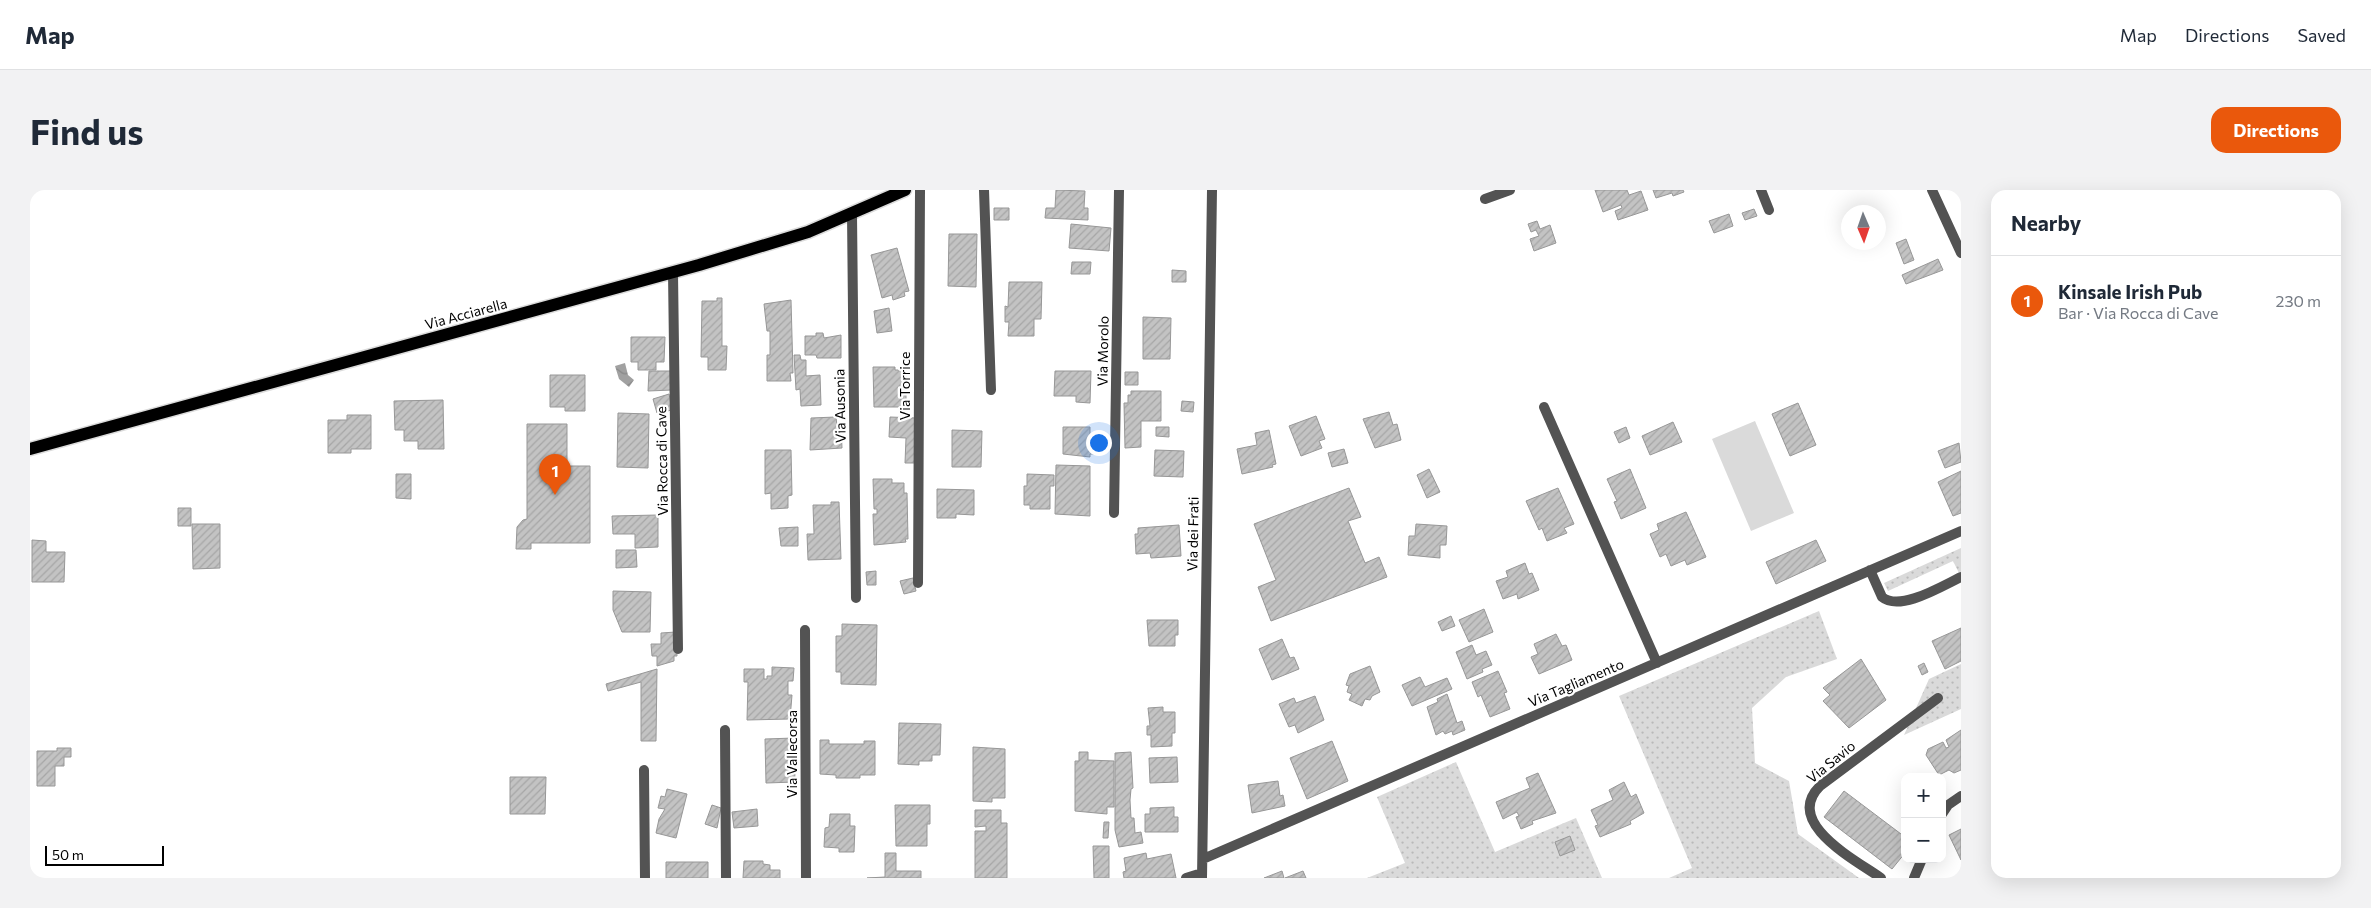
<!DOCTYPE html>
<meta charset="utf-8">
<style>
body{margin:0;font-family:Commissioner,sans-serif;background:#f2f2f3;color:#1f2937}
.controls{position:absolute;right:15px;bottom:15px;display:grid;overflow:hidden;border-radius:10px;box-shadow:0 5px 20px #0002}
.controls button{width:45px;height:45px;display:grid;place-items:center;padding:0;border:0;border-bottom:1px solid #e0e1e3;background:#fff;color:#1f2937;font:25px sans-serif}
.compass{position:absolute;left:1811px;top:15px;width:45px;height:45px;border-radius:50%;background:#fff;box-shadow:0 5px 20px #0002;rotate:178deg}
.scale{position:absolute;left:15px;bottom:12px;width:119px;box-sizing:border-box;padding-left:5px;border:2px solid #000;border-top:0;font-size:14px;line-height:18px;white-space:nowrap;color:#000;-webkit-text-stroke:4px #fff;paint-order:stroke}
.you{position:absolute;left:1068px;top:252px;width:18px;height:18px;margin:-12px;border:4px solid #fff;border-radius:50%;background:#1a73e8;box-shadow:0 0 0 8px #1a73e833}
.badge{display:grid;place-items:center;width:32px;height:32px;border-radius:50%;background:#ea580c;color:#fff;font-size:16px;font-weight:700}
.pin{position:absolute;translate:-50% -41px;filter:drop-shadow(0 1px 2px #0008)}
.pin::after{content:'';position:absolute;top:26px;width:18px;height:15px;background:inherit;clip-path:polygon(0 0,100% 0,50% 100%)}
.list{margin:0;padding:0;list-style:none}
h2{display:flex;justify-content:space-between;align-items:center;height:65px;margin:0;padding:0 20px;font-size:21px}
h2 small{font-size:16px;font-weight:400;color:#747a83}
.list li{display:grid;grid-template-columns:32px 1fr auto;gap:15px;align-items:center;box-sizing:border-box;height:90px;padding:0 20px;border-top:1px solid #e0e1e3}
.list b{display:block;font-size:19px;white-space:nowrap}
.list p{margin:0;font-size:16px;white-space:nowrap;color:#747a83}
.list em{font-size:16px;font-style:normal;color:#747a83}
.map{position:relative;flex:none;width:1931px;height:688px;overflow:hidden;border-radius:15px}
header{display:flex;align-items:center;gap:30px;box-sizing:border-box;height:70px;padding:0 25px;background:#fff;border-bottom:1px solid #e0e1e3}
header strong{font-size:24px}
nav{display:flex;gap:28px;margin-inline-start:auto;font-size:18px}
.intro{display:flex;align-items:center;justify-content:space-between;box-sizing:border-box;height:120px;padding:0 30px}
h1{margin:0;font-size:35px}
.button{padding:12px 22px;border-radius:15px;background:#ea580c;color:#fff;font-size:18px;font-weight:700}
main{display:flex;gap:30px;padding:0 30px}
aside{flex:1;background:#fff;border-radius:15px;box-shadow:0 5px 20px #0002}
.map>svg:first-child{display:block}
</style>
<header>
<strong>Map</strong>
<nav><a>Map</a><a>Directions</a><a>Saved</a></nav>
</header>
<div class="intro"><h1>Find us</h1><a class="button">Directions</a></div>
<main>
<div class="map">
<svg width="1931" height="688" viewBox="0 0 1931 688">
<defs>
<pattern id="green-dots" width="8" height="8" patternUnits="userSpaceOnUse" patternTransform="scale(1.25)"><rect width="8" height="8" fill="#dadada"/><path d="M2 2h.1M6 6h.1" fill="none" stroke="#b9b9b9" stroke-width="1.8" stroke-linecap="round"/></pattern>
<pattern id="water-waves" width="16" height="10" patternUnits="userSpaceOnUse" patternTransform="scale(1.25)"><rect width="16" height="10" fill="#a1a1a1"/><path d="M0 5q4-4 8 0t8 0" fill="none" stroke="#898989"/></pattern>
<pattern id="building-hatch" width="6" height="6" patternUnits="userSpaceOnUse" patternTransform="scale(1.25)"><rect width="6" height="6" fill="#c3c3c3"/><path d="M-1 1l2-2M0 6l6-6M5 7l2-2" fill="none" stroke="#a6a6a6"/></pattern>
</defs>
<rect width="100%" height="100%" fill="#fff"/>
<path fill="url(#green-dots)" d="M1931,358v24l-2,1 -6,-12 -65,30 -4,-8z
M1789,421l18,48 -51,18 -34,31 3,55 34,18 9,53 61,44h-190l23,-10 -73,-172z
M1931,474v45l-57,26 25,-56z
M1426,572l39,90 81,-34 26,60h-235l38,-15 -28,-66z"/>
<path fill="#dadada" d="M1725,231l39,92 -43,18 -39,-92z"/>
<path fill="url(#water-waves)" d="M595,173l3,12 6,5 -5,7 -10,-8 -4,-13z"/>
<path fill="url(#building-hatch)" stroke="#979797" d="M1026,0l29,1 -1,17h4v12l-43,-2 1,-10h9z
M1565,0h32l2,5 12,-4 7,19 -30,10 -3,-9 7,-3 -1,-3 -18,7z
M1623,0h30l1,2 -11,4 -1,-3 -16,5z
M964,18h15v12h-15z
M1724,19l3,7 -12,4 -3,-7z
M1699,24l4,12 -19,7 -5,-12z
M1507,31l3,8 10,-4 6,18 -22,8 -4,-12 9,-3 -3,-6 -5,2 -3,-8z
M1041,34l40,4 -2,23 -40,-3z
M919,44h28l-1,53 -28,-1z
M1876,49l8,21 -10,4 -8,-21z
M867,58l12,43 -5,1 1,4 -12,4 -1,-5 -10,3 -11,-43z
M1908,69l5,11 -37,14 -4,-9z
M1042,72h19l-1,12h-19z
M1142,80l14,1v11h-14z
M979,92h33l-1,37h-7v17h-26l1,-14h-4v-16l3,1z
M687,108h5v48h5l-1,24h-18v-13h-7l1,-56h15z
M761,110l2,73h-3l1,8h-24v-26h3v-24h-3l-3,-27z
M859,118l3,23 -15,2 -3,-22z
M1113,127l28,1 -1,41h-27z
M786,143h7l1,5 17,-3v23h-24l-1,-3h-11v-19h11z
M601,147h34l-1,25h-8v8h-18v-8h-7z
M764,165h6l1,5h5v16l14,-1 1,30 -20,1 -1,-17 -4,1z
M843,177h22v3h11v37h-32z
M619,181h23v19l-24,1z
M1025,181h36l-1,32 -14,-1v-6h-22z
M1095,182h13v13h-13z
M520,185h35v36h-20v-4h-15z
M1101,201h30v30h-20v26l-16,1 -1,-45h4v-8h3z
M639,204l3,16 -15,3 -4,-14z
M413,210l1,49h-26v-8h-14v-11h-9l-1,-29z
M1152,211l12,1 -1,10 -12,-1z
M1768,213l18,42 -26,11 -18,-42z
M1359,222l4,13 4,-1 4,16 -26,8 -12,-29z
M588,223l31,1 -1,54 -31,-1z
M317,225h24v34h-20v4h-23v-33h19z
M1286,226l9,23 -6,2 3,7 -21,8 -12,-30z
M806,227l1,9h4l1,22 -32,2 1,-32z
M860,227l26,1 -1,45h-10l1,-25 -17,-1z
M1643,232l9,20 -32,13 -8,-19z
M497,234h40v42h23v77h-59v6h-15l1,-22 6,-7 4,-1z
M1033,237h27v12h8v15h-8v3l-27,-3z
M1126,237h13v10l-13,-1z
M1596,237l4,11 -11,5 -5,-11z
M922,240l30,1 -1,36h-29z
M1239,240l7,34 -4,1 1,2 -31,7 -5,-25 20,-4 -2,-12z
M1929,253l2,19 -16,6 -7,-17z
M1314,259l4,14 -16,4 -4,-14z
M735,260h26l1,45 -4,1v12l-17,1v-16l-6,1z
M1125,260l29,1 -1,26 -29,-1z
M1026,275l34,1v50l-35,-2z
M1399,279l11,23 -13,6 -10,-23z
M1600,279l16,39 -25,11 -7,-17 3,-1 -10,-22z
M1931,281v42l-8,3 -15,-34z
M366,284h15v25l-15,-1z
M997,284l27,1v11h-4v23h-20v-4h-6v-19h3z
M843,289h19v4h12v10h3l1,46h-3l1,3 -32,3 -1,-31h4v-5h-3z
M1319,298l12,29 -13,4 17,42 14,-6 8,20 -116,44 -13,-34 18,-7 -22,-56z
M1528,298l16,36 -10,4 3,5 -20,8 -5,-13 -3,2 -13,-29z
M907,299l37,1v25l-18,-1v4h-19z
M801,312h8l2,57 -33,1 -1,-26h7l-1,-29h18z
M148,318h13v18h-13z
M1656,322l20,45 -19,8 -2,-5 -14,6 -5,-12 -6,3 -10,-23 9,-4 -2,-6z
M628,325v32l-23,1v-14h-22l-1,-18z
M162,334h28v44l-27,1z
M1386,334l31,2 -1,19h-6v13l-32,-3 1,-19h6z
M1149,335l2,31 -30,2 -1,-5 -14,1 -1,-20h3v-6z
M768,337v19h-17l-2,-18z
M2,350l14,1v11h19l-1,30h-32z
M1786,350l10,21 -50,23 -10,-22z
M586,360h20l1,17 -21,1z
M1495,373l4,11 3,-1 7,17 -21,9 -1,-5 -14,5 -7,-18 12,-4 -2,-6z
M846,381v14h-9l-1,-13z
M883,388l3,13 -12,3 -4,-13z
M583,401l38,1 -1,40h-28l-9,-22z
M1454,419l9,23 -24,10 -10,-22z
M1421,426l4,10 -13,5 -4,-9z
M1117,430h31v15h-3v11h-26z
M812,434l35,1 -1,60 -35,-1v-12h-5v-36h6z
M1931,438v33l-16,8 -13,-28z
M646,442l1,24h-3v5l-17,5v-10h-5l-1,-12h10v-11z
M1526,444l6,12 4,-1 6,15 -33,14 -8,-17 7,-3 -4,-10z
M1252,449l8,19 4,-1 5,12 -27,11 -13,-31z
M1442,455l4,10 10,-4 6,14 -10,4 1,3 -16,7 -11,-27z
M1831,469l25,41 -37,28 -26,-27 7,-6 -7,-7z
M1894,473l4,9 -6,3 -4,-9z
M1340,476l10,26 -8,4 -2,4 -5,-1 -3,7 -13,-6 3,-6 -5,-2 2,-6 -3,-1 4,-11z
M742,477l22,1 -1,13h-5v14h4l-2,24 -43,1 1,-38h-4v-13h20v10h3v-3h5z
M627,479l-1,72h-15v-59l-33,9 -2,-7z
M1468,481l9,21 -3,1 6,16 -20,8 -9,-22 -3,2 -6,-15z
M1390,487l5,10 22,-9 5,11 -40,17 -10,-21z
M1417,504l10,29 5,-2 3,9 -12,5 -1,-4 -7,3 -2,-3 -7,4 -9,-28 11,-5 -1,-3z
M1285,506l9,24 -26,13 -3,-8 -6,2 -10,-23 15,-6 2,5z
M1133,517v5h12v21h-3v13l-21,1v-12h-4v-9h3l-2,-18z
M869,533l42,1 -1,31h-8v6h-13v4l-21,-1z
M1931,540v40l-7,3 -5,-3 -10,5 -13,-20 2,-6 15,-7 3,6 3,-1 -3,-7z
M764,548l1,44 -29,1 -1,-44z
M790,550h9v4h35v-3h11v34h-15v3h-24v-3l-16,-1z
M1302,551l16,40 -41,18 -17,-41z
M943,557l32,2v49h-13v4l-19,-1z
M27,558h14v9h-7v9h-9v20h-18v-35h20z
M1049,562h9v8l26,1v46h-7v7l-32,-3v-50h4z
M1101,562l2,36 -2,1 -1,11 1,18h3l1,15 6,-1 2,11 -24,4 -4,-17v-77z
M1147,567l1,25 -28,1 -1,-25z
M1508,583l18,40 -24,8 1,3 -12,5 -5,-12 3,-1 -2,-4 -14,7 -7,-17 34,-14 -4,-10z
M480,587h36l-1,37h-35z
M1248,591l2,15 3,-1 2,11 -33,7 -4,-28z
M1594,592l7,15 5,-3 8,19 -14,8 1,3 -31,13 -5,-11 3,-1 -7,-15 22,-10 -4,-10z
M637,599l20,5 -11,44 -20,-5 3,-14 6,-10 -7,-1 3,-12 4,1z
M1814,601l61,46v16l-13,16 -68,-52z
M682,615l9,3 -4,20 -12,-4z
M865,615h35v19h-3v22h-31z
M1144,617v10h4v15h-33v-18h5v-6z
M727,619l1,17 -24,2 -2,-16z
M945,620h26v13h6v55h-32v-47h11v-5l-11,1z
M800,624h20v12h5l-1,26h-15v-4l-15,-1 1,-19 4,-1z
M1074,632h5l-1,16h-5z
M1931,639v31l-12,-25z
M1540,646l5,14 -15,6 -5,-14z
M1063,656h16v32h-15z
M855,663h11v18h25v7h-54l18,-1z
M1116,663l1,6 24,-5 5,24h-52l-1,-6 3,-1 -2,-13z
M714,671h19v3l7,1v5h10v8h-37z
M636,672h42v16h-42z
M1252,681l2,7h-20z
M1273,681l3,7h-21z"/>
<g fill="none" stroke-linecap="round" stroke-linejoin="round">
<g stroke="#dbdbdb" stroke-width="15">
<path id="primary" d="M0,259l669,-184 109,-33 97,-42"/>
</g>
<path stroke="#535353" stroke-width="10" d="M954,0l7,200
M1731,0l8,20
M1902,0l29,63
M1455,9l25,-9
M822,24l4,384
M643,83l5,376
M1514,217l113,256
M1084,323l5,-323
M1840,380l12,27c18,15 60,-11 79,-20
M888,393l2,-393
M775,440l1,248
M695,540l1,148
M614,580l1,108
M1912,624l6,-9 13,-9
M1173,669l758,-328
M1156,688l16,-5
M1172,688l10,-688
M1851,688c-25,-18 -98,-55 -61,-92l118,-88
M1884,688l8,-19"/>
<use href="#primary" stroke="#000" stroke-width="12"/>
</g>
<g text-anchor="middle" stroke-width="4.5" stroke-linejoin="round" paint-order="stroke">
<g font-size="14" fill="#000" stroke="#fff">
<text transform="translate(436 124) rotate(-15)" y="5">Via Acciarella</text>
<text transform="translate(1073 161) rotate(-89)" y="5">Via Morolo</text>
<text transform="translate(875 196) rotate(-90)" y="5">Via Torrice</text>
<text transform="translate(810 216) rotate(-91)" y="5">Via Ausonia</text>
<text transform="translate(632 271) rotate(-91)" y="5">Via Rocca di Cave</text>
<text transform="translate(1163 344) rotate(-89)" y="5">Via dei Frati</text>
<text transform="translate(1546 493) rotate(-23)" y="5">Via Tagliamento</text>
<text transform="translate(762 564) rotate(-90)" y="5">Via Vallecorsa</text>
<text transform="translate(1801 572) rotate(-39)" y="5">Via Savio</text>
</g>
</g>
</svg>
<div class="controls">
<button>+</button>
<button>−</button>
</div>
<svg class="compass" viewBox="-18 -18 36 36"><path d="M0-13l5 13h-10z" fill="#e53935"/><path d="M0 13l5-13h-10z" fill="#747a83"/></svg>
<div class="scale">50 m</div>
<div class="you"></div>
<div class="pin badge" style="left:525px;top:305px">1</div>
</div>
<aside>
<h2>Nearby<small></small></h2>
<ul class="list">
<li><span class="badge">1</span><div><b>Kinsale Irish Pub</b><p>Bar · Via Rocca di Cave</p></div><em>230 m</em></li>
</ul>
</aside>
</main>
